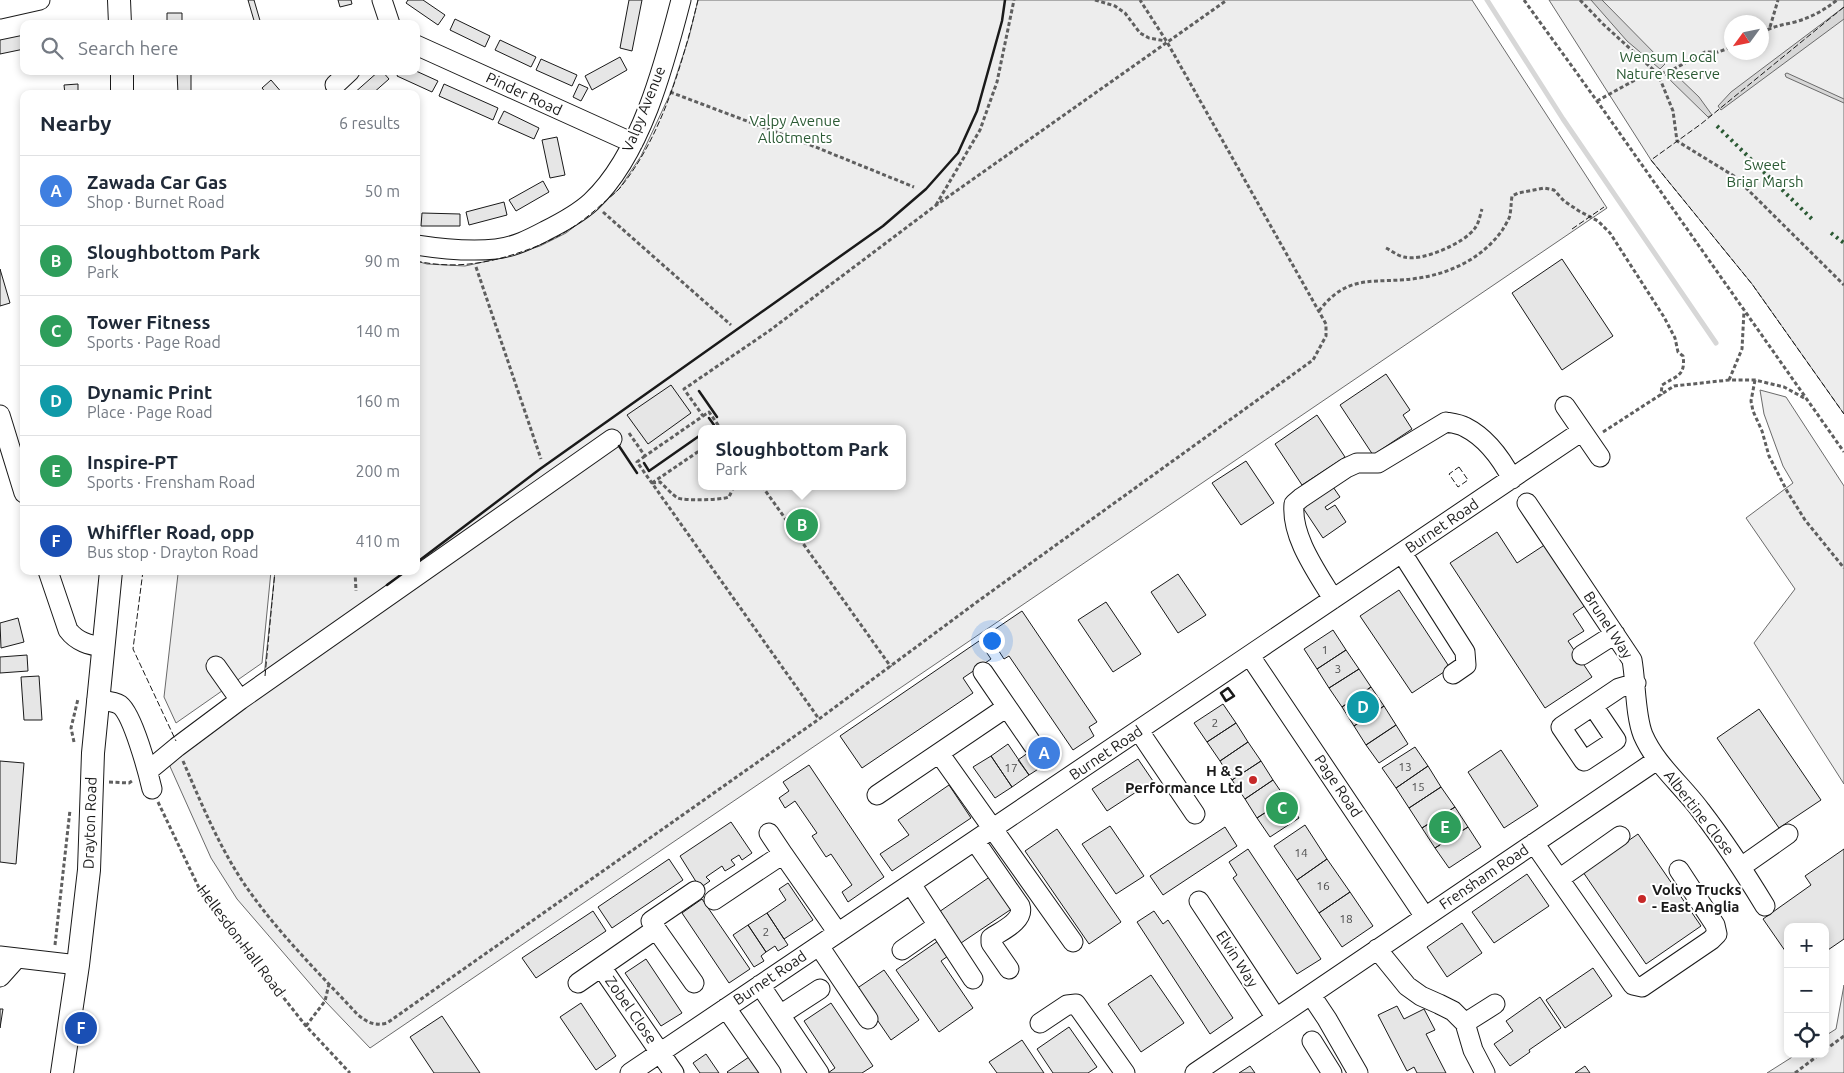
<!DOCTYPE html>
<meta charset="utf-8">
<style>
body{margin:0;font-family:Ubuntu,sans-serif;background:#f2f2f3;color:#1f2937}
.controls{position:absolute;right:15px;bottom:15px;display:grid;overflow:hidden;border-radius:10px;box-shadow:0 2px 8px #0003}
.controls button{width:45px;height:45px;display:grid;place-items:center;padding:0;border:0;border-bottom:1px solid #e0e1e3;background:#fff;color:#1f2937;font:25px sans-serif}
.compass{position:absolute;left:1724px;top:15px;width:45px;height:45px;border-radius:50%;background:#fff;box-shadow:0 2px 8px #0003;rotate:237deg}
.you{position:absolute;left:991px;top:640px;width:18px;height:18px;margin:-12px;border:4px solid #fff;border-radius:50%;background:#1a73e8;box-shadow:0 0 0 8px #1a73e833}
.badge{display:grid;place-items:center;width:32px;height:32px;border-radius:50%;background:#7c3aed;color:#fff;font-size:16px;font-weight:700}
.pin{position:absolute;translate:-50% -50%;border:2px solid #fff;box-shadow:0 1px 5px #0006}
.popup{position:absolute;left:698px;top:425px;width:208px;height:65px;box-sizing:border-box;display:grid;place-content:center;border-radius:10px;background:#fff;filter:drop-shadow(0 1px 4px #0005);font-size:16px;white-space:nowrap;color:#747a83}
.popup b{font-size:19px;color:#1f2937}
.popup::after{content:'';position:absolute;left:50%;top:100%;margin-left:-10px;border:10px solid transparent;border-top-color:#fff}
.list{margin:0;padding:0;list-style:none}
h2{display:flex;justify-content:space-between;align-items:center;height:65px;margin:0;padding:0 20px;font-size:21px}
h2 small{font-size:16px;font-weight:400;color:#747a83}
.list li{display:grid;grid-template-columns:32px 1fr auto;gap:15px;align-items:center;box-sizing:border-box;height:70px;padding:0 20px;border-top:1px solid #e0e1e3}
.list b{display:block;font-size:19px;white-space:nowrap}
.list p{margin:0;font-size:16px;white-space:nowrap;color:#747a83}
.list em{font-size:16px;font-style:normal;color:#747a83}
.icon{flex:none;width:28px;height:28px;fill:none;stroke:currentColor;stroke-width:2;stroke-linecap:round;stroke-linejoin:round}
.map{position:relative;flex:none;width:1844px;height:1073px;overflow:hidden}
.search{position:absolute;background:#fff;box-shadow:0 2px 8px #0003;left:20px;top:20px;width:400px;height:55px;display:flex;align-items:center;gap:12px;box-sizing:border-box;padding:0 18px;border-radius:10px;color:#747a83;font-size:19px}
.panel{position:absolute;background:#fff;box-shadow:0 2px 8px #0003;left:20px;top:90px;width:400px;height:485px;border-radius:10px}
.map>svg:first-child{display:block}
</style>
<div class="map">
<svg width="1844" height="1073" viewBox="0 0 1844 1073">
<rect width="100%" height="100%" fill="#fff"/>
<path fill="#ededed" stroke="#6a6a6a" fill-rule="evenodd" d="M698,0h774l135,208 -1237,840 -45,-47 -88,-102 -26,-41 -43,-96 14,-6 -6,-15 88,-64 11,-106h141v-310l11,3 38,2 41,-9 34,-11 26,-13 26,-20 27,-24 22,-33 30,-64 18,-55zM702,429h200v57h-200z
M1549,0h295v414l-92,-130 -101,-124zM1732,22h30v30h-30z
M1760,390l26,7 58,89v298l-90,-141 41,-54 -49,-71 47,-35 -10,-17 -19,-52z
M204,571h67l-9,92 -86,60 -12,-26 14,-123z
M1844,985v88h-77l30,-19h28v-18l11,-7z"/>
<path fill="#d7d7d7" stroke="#6a6a6a" d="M1591,0h11l63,64 -5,5 -33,-28z
M1844,7v12l-123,91 -3,-4 13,-14z
M1674,73l25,24 13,18 -4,2 -43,-42z
M1787,73l57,26v4l-58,-26 -1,-3z"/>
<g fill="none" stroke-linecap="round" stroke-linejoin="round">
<path stroke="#d7d7d7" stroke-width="5" d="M1487,0l76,119 153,224"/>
</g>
<path fill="#e6e6e6" stroke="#1a1a1a" d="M248,0h6l7,24h-6z
M338,0h13l1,4 -12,3z
M408,0h15l22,15 -7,10 -32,-22z
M629,0h13l-10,51 -12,-3z
M167,13h15v11h-15z
M455,19l35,17 -5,11 -35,-17z
M24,35v14l-24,5v-14z
M500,40l36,17 -5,10 -36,-17z
M620,57l7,13 -35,20 -7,-14z
M541,59l36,16 -5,11 -36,-16z
M177,71h14v23h-13z
M379,71h3l7,8 -17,15h-19z
M399,71h17l22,10 -6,11 -35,-16z
M271,80l12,14h-16l-5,-6z
M78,84v10h-13l-1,-9z
M444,84l54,24 -5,12 -54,-24z
M579,84l9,4 -7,13 -8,-4z
M504,111l35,17 -5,11 -36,-16z
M557,137l8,38 -15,3 -8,-38z
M543,181l6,11 -33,19 -7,-11z
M504,202l3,13 -38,10 -3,-13z
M422,213l38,1v12h-39z
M1562,259l51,77 -51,34 -50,-77z
M0,269l10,34 -10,3z
M1386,374l24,36 -7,5 9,14 -39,26 -33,-50z
M671,385l20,28 -43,31 -21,-29z
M1317,415l28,42 -43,28 -27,-41z
M1246,461l28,42 -33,22 -29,-42z
M1331,484l9,13 -15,10 2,3 8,-5 11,17 -23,16 -22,-33z
M1497,532l20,31 29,-19 40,61 -13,9 11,17 -16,10 24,36 -47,31 -95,-145z
M1178,574l28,41 -28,18 -27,-41z
M1399,590l51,78 -38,25 -52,-77z
M1106,602l35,52 -28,18 -35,-52z
M1022,611l75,111 -8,5 5,9 -21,14 -64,-94 -5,3 -16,-25z
M18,618l6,24 -23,6 -1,-25z
M1333,630l13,20 -29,19 -13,-20z
M979,641l12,18 -28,19 10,15 -111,75 -22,-32z
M1346,650l13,19 -30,19 -12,-19z
M27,655l1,16 -28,2v-16z
M1359,669l12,18 -29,20 -13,-19z
M39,676l3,44h-18l-3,-43z
M1371,687l13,19 -30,20 -12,-19z
M1223,704l13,19 -29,19 -13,-19z
M1384,706l12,19 -30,20 -12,-19z
M1759,709l62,91 -42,28 -62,-90z
M1236,723l12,19 -28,19 -13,-19z
M1396,725l12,19 -29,19 -13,-18z
M1046,741l11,16 -14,9 -11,-16z
M1248,742l13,19 -29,19 -12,-19z
M1008,744l21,31 -17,12 -21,-31z
M1415,747l13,19 -32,22 -14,-20z
M1032,750l11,16 -14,9 -11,-15z
M1501,750l37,56 -34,22 -36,-56z
M991,756l21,31 -17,11 -22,-31z
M1138,759l15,22 -46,30 -15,-22z
M0,761l24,2 -8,101 -16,-2z
M1261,761l12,19 -28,19 -13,-19z
M809,765l75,112 -36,25 -6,-10 10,-7 -21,-31 -5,3 -14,-21 5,-3 -22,-32 -10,7 -6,-10 10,-7 -6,-9z
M1428,766l13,21 -32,21 -13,-20z
M1273,780l13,19 -29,19 -12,-19z
M949,785l22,33 -79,53 -12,-17 29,-19 -11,-15z
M1441,787l14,20 -33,21 -13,-20z
M1286,799l13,19 -29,19 -13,-19z
M1455,807l13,20 -33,21 -13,-20z
M731,822l21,31 -10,7 -3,-5 -8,5 4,5 -10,6 -3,-5 -16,11 4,4 -10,7 -20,-32z
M1305,825l22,34 -30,21 -23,-34z
M1110,826l34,50 -28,18 -34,-50z
M1225,827l12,19 -74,49 -13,-19z
M1468,827l13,20 -32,21 -14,-20z
M1057,829l64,93 -32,22 -64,-93z
M1638,834l63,92 -55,38 -63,-92z
M1248,849l73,110 -24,15 -64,-96 4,-3 -8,-13z
M1844,849v90l-19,13v-25h-37v28l-25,-36 48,-34 -6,-9z
M669,859l14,21 -71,48 -14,-21z
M1327,859l23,33 -31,21 -22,-33z
M1527,874l22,32 -55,37 -22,-31z
M991,876l22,32 -52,35 -22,-31z
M788,883l25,37 -29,19 -17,-26 19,-13 -7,-11z
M1350,892l23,34 -31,21 -23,-34z
M702,899l48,70 -21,14 -47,-70z
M593,911l13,20 -70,47 -14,-20z
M1154,911l9,13 5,-4 65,98 -23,16 -73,-112z
M767,913l21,32 -10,6 -3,-5 -9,6 -18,-27z
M1462,923l20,30 -35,24 -20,-30z
M748,925l18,27 -5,4 3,5 -10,6 -21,-32z
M938,941l10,15 -7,5 32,47 -34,24 -43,-62z
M646,959l36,54 -21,13 -36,-53z
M1593,968l19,28 -47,32 -19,-28z
M884,970l35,50 -28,20 -35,-51z
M1151,975l33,48 -43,29 -33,-48z
M1540,997l21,31 -32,22 1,2 -20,14 -16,-22 19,-13 -7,-10z
M581,1003l35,53 -20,14 -36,-53z
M831,1003l42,63 -11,7h-34l7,-5 -31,-47z
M1397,1006l7,13 20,-10 11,21 -9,4 20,39h-29l-3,-6 -7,4 -29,-56z
M0,1009h3l-3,19z
M442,1016l38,57h-46l-24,-36z
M1069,1027l28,40 -9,6h-35l-16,-24z
M1022,1040l22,33h-47l-8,-11z
M706,1054l13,19h-19l-7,-10z
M749,1057l12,16h-33l-1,-1z
M1250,1066l5,7h-16z
M1585,1066l5,7h-15z"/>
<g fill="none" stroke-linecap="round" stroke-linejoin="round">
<g stroke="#1a1a1a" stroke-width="21">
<path id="minor" d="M382,0l8,24
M0,9l40,-9
M416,45l217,98
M335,85l15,-14
M416,245c26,4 53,7 80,4 18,-2 34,-10 49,-18 16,-8 33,-17 46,-29 50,-47 73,-136 90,-202
M1565,406l35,51
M0,415l24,78
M1527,503l105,157c4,22 3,55 11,75 13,30 39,50 58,76 23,30 44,62 64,95
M1402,553l63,99 1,13 -13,9
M48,571l20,59c9,12 21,15 35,17
M1333,599c-16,-27 -42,-62 -39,-95l7,-6 45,-30 11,-5h21l68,-41c6,1 14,2 19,5 22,11 36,31 47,52
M1582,655l33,-21
M1250,656l175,261
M983,672l50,73
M97,700c8,1 17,1 23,5 13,10 28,67 32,84
M240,700l372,-261
M1593,706l23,34 -32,21 -23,-34 58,-39 17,-5
M1139,731l56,83
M939,753l134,189
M148,771l29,-24 63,-47 -24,-34
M877,795l130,-88
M769,833l14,21
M975,841l45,65c5,15 -19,25 -29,32v5l18,26
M1534,843l25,36 61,-43
M1741,867l47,-33
M1559,879l74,106 9,2 69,-47 6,-6 -2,-9 -36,-55
M911,884l62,95
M714,900l69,-46 55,79
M1199,901l77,117
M656,929l-5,-8 44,-30
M819,946l49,73
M1377,949l30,37 14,10 18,8 14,7 12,12 30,-19
M902,950l36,-25
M0,956l78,9
M602,968l72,105
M0,977l17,-19
M578,983l78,-54 38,54
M760,985l59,88
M1311,995l16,24 31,54
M726,1008l45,65
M780,1015l40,-26
M1040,1023l27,-18 9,-1 49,69
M1465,1023l8,27 12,23
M1312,1041l20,32
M630,1073l952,-642
M1195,1073l462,-313"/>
</g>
<g stroke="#1a1a1a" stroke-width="24">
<path id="major" d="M119,0l1,24
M122,71v23
M62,1073l16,-108 11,-95 4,-117 18,-182"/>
</g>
<path stroke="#5f5f5f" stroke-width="3" stroke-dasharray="4 2.5" stroke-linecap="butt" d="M1095,0l20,6 10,7 15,20 9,5 17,3
M1524,0l73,101 247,351
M1580,0l23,24 55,50 14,-4 33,-18h13l14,-5
M1770,27l8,-27
M1762,33c10,-7 21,-8 33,-11 17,-5 28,-11 42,-22
M670,92l143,54 101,41
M1597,101l47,-26 14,-1 15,37 4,30 57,35 110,109
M936,205l44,-75 17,-48 17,-82
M603,212l128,113
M1386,248c6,3 12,8 18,9 18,5 61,-14 71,-29 4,-5 5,-13 7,-19
M476,267l65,192
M1319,311c30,-40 58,-26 100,-33 33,-5 65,-21 84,-49 2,-4 6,-9 7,-14 1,-6 1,-12 2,-19l6,-3 26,-5 10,2 10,11 15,10 19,10 12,12 54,84 11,21 3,14 5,4c3,20 -7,20 -21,29l-1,10
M1729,380l13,-31 2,-38
M1755,380l-4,21 2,10 9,20 7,25 18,35 18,29 39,48
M703,416l6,-4 12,17
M1603,432l71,-46 55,-6h26l29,7 22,12
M629,433l16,23 58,-40 -19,-27 85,-58 166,-125 292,-206
M645,456l-8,6 182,257
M652,483l8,-1c6,5 12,13 18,16 7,3 44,2 51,-1l5,-11
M652,483l50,-34
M762,486l129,181
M355,571l1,20
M74,742l-3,-14 7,-29
M183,761c19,44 37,88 64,127 32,46 73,86 111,127 10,8 17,11 29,8l432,-304 162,-120 332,-239 13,-24v-12l-159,-282 -27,-42
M109,782l20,1 3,-2
M158,802l42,88 52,68 54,68 44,47
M55,945l15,-135
M306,1026l19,-25 4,-17
M1825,1050l19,-14
M1795,1073l25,-19"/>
<use href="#minor" stroke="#fff" stroke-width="19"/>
<use href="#major" stroke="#fff" stroke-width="22"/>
<path stroke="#2b5a34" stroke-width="4" stroke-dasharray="2.5 4" stroke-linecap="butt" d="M1717,126l97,95
M1831,233l13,10"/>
<path stroke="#1a1a1a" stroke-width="1" stroke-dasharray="6 2.5" stroke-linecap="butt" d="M1844,7l-143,117 -50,36 101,124 92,130
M1572,229l32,-22
M416,261c37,8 70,3 105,-9 33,-11 56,-25 81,-48 6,-5 12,-10 17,-15 42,-50 64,-127 79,-189
M1459,467l9,13 -10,7 -9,-13z
M143,571l-10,78 43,92
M265,676l10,-105"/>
<path stroke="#1a1a1a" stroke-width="2.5" d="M699,391l18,26
M709,429l5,-4 -5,-7
M619,446l18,27
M644,463l5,8 53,-37
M416,563l124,-94 343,-243 43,-37 32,-36 19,-42 25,-90 3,-21
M387,585l19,-14
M1228,688l6,8 -8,5 -5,-8z"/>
</g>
<g fill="#c62828" stroke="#fff" stroke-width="2">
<circle cx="1253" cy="780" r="5"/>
<circle cx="1642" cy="899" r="5"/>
</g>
<g text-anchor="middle" stroke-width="4" stroke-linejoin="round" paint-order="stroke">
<g font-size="12" fill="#4d4d4d">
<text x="1325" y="654">1</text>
<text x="1338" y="673">3</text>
<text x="1215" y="727">2</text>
<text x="1405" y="771">13</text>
<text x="1011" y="772">17</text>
<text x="1418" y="791">15</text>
<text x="1301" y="857">14</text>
<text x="1323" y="890">16</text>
<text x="1346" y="923">18</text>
<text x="766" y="936">2</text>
</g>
<g font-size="15" fill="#2b5a34" stroke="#fff">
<text x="1668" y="62">Wensum Local<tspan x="1668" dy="17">Nature Reserve</tspan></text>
<text x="795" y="126">Valpy Avenue<tspan x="795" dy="17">Allotments</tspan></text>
<text x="1765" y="170">Sweet<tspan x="1765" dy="17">Briar Marsh</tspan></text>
</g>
<g font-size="15" fill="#1a1a1a" stroke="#fff">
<text transform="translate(524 94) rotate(25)" y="5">Pinder Road</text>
<text transform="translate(644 109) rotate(-68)" y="5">Valpy Avenue</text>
<text transform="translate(1442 526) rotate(-34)" y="5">Burnet Road</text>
<text transform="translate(1608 625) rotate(57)" y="5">Brunel Way</text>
<text transform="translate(1106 753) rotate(-34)" y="5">Burnet Road</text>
<text transform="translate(1338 786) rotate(56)" y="5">Page Road</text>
<text transform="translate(1699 813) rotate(52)" y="5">Albertine Close</text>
<text transform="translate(90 823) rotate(-88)" y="5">Drayton Road</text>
<text transform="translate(1484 877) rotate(-34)" y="5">Frensham Road</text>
<text transform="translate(241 941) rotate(53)" y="5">Hellesdon Hall Road</text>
<text transform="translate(1237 959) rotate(57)" y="5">Elvin Way</text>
<text transform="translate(770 978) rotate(-34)" y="5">Burnet Road</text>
<text transform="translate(631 1010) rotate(55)" y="5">Zobel Close</text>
</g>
<g font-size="15" font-weight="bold" fill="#1a1a1a" stroke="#fff" text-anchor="end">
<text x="1243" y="776">H &amp; S<tspan x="1243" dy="17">Performance Ltd</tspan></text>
<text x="1652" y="895" text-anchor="start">Volvo Trucks<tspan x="1652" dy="17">- East Anglia</tspan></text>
</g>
</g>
</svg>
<div class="controls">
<button>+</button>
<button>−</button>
<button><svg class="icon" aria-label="locate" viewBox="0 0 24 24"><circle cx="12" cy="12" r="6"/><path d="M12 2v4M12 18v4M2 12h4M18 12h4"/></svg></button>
</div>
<svg class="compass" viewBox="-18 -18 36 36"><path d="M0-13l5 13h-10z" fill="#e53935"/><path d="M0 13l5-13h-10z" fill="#747a83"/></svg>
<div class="you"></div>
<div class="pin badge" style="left:1044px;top:753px;background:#3f7fe0">A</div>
<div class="pin badge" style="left:802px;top:525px;background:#2e9e5b">B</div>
<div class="popup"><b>Sloughbottom Park</b>Park</div>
<div class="pin badge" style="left:1282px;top:808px;background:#2e9e5b">C</div>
<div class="pin badge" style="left:1363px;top:707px;background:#0f9aa8">D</div>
<div class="pin badge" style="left:1445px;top:827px;background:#2e9e5b">E</div>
<div class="pin badge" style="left:81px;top:1028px;background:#1a4fb4">F</div>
<div class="search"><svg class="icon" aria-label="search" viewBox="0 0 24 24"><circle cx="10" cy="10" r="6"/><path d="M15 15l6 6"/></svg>Search here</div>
<section class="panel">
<h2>Nearby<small>6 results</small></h2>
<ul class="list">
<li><span class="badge" style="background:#3f7fe0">A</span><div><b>Zawada Car Gas</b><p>Shop · Burnet Road</p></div><em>50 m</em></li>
<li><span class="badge" style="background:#2e9e5b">B</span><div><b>Sloughbottom Park</b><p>Park</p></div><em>90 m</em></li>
<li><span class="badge" style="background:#2e9e5b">C</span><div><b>Tower Fitness</b><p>Sports · Page Road</p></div><em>140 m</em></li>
<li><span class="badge" style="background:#0f9aa8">D</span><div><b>Dynamic Print</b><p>Place · Page Road</p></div><em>160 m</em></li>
<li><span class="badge" style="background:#2e9e5b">E</span><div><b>Inspire-PT</b><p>Sports · Frensham Road</p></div><em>200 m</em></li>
<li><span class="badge" style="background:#1a4fb4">F</span><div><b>Whiffler Road, opp</b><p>Bus stop · Drayton Road</p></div><em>410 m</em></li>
</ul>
</section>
</div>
